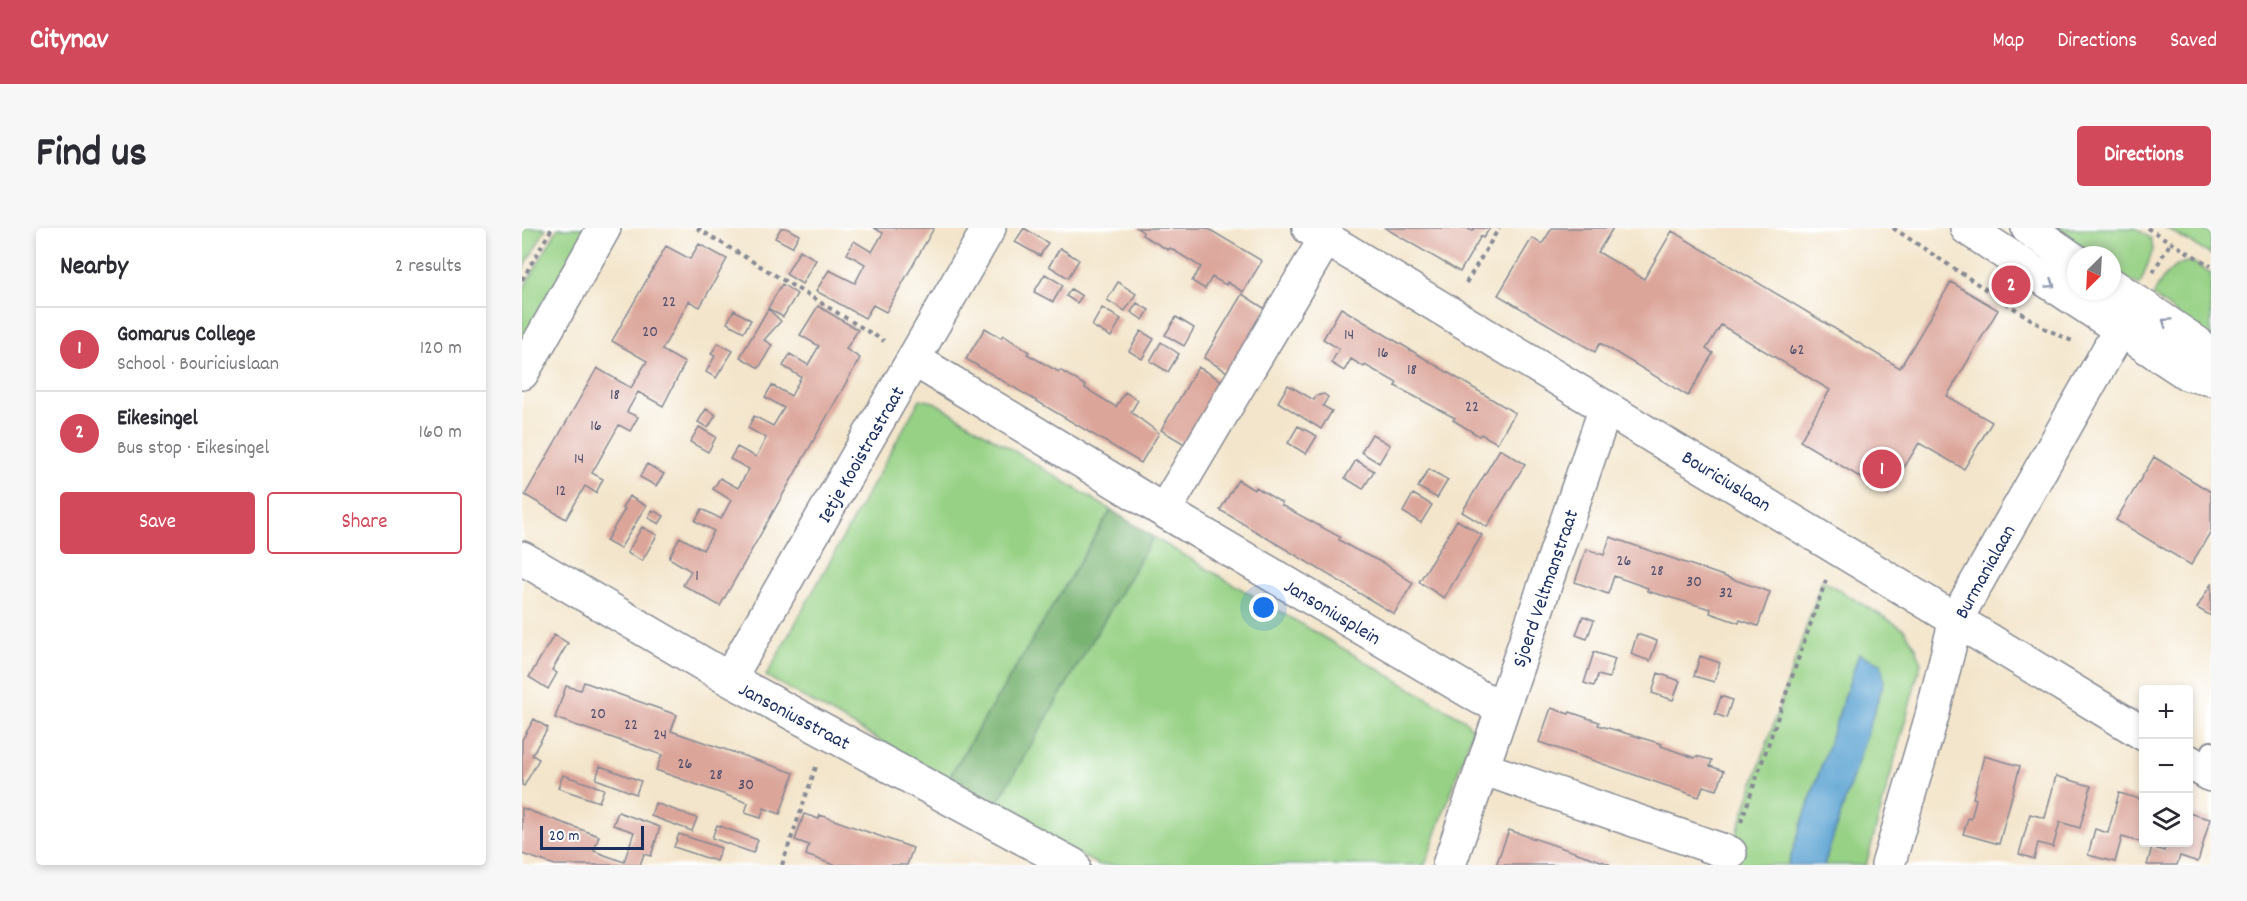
<!DOCTYPE html>
<meta charset="utf-8">
<style>
body{margin:0;font-family:Dekko,sans-serif;background:#f7f7f7;color:#2b2b33}
.controls{position:absolute;right:18px;bottom:18px;display:grid;overflow:hidden;border-radius:6px;box-shadow:0 3px 9px #0003}
.controls button{width:54px;height:54px;display:grid;place-items:center;padding:0;border:0;border-bottom:2px solid #e1e1e2;background:#fff;color:#2b2b33;font:30px sans-serif}
.compass{position:absolute;left:1545px;top:18px;width:54px;height:54px;border-radius:50%;background:#fff;box-shadow:0 3px 9px #0003;rotate:204deg}
.scale{position:absolute;left:18px;bottom:15px;width:104px;box-sizing:border-box;padding-left:6px;border:3px solid #1b2f5e;border-top:0;font-size:16px;line-height:21px;white-space:nowrap;color:#1b2f5e;-webkit-text-stroke:4px #fff;paint-order:stroke}
.you{position:absolute;left:742px;top:380px;width:21px;height:21px;margin:-15px;border:4px solid #fff;border-radius:50%;background:#1a73e8;box-shadow:0 0 0 9px #1a73e833}
.badge{display:grid;place-items:center;width:39px;height:39px;border-radius:50%;background:#d1495b;color:#fff;font-size:20px;font-weight:700}
.pin{position:absolute;translate:-50% -50%;border:3px solid #fff;box-shadow:0 2px 6px #0006}
.list{margin:0;padding:0;list-style:none}
h2{display:flex;justify-content:space-between;align-items:center;height:78px;margin:0;padding:0 24px;font-size:26px}
h2 small{font-size:20px;font-weight:400;color:#7c7c81}
.list li{display:grid;grid-template-columns:39px 1fr auto;gap:18px;align-items:center;box-sizing:border-box;height:84px;padding:0 24px;border-top:2px solid #e1e1e2}
.list b{display:block;font-size:22px;white-space:nowrap}
.list p{margin:0;font-size:20px;white-space:nowrap;color:#7c7c81}
.list em{font-size:20px;font-style:normal;color:#7c7c81}
.actions{display:flex;gap:12px;padding:18px 24px}
.actions a{flex:1;padding:14px 0;border:2px solid #d1495b;border-radius:6px;text-align:center;font-size:21px;color:#d1495b}
.actions .main{background:#d1495b;color:#fff}
.icon{flex:none;width:33px;height:33px;fill:none;stroke:currentColor;stroke-width:2;stroke-linecap:round;stroke-linejoin:round}
.map{position:relative;flex:none;width:1689px;height:637px;overflow:hidden;border-radius:6px}
header{display:flex;align-items:center;gap:36px;box-sizing:border-box;height:84px;padding:0 30px;background:#d1495b;color:#fff}
header strong{font-size:28px}
nav{display:flex;gap:33px;margin-inline-start:auto;font-size:21px}
.intro{display:flex;align-items:center;justify-content:space-between;box-sizing:border-box;height:144px;padding:0 36px}
h1{margin:0;font-size:42px}
.button{padding:15px 27px;border-radius:6px;background:#d1495b;color:#fff;font-size:21px;font-weight:700}
main{display:flex;gap:36px;padding:0 36px}
aside{flex:1;background:#fff;border-radius:6px;box-shadow:0 3px 9px #0003}
.map>svg:first-child{display:block}
</style>
<header>
<strong>Citynav</strong>
<nav><a>Map</a><a>Directions</a><a>Saved</a></nav>
</header>
<div class="intro"><h1>Find us</h1><a class="button">Directions</a></div>
<main>
<aside>
<h2>Nearby<small>2 results</small></h2>
<ul class="list">
<li><span class="badge">1</span><div><b>Gomarus College</b><p>School · Bouriciuslaan</p></div><em>120 m</em></li>
<li><span class="badge">2</span><div><b>Eikesingel</b><p>Bus stop · Eikesingel</p></div><em>160 m</em></li>
</ul>
<div class="actions"><a class="main">Save</a><a>Share</a></div>
</aside>
<div class="map">
<svg width="1689" height="637" viewBox="0 0 1689 637">
<rect width="100%" height="100%" fill="#fff"/>
<filter id="ink" filterUnits="userSpaceOnUse"><feTurbulence type="fractalNoise" baseFrequency=".0167" numOctaves="2"/><feDisplacementMap in="SourceGraphic" scale="12" xChannelSelector="R" yChannelSelector="G"/><feConvolveMatrix kernelMatrix="1 2 1 2 8 2 1 2 1" color-interpolation-filters="sRGB"/></filter>
<filter id="wash" filterUnits="userSpaceOnUse"><feTurbulence type="fractalNoise" baseFrequency=".008" numOctaves="4" result="noise"/><feDisplacementMap in="SourceGraphic" scale="24" xChannelSelector="R" yChannelSelector="G"/><feGaussianBlur stdDeviation="1.35" result="paint"/><feColorMatrix in="noise" values="0 0 0 0 0 0 0 0 0 0 0 0 0 0 0 0 0 1.4 0 .05"/><feComposite in="paint" operator="in"/></filter>
<g filter="url(#wash)">
<rect width="100%" height="100%" fill="#f3e5cb"/>
<path fill="#97d185" stroke="#598072" stroke-width="1.5" d="M0,0h24l-24,43z
M36,0h31l-67,119v-56z
M1533,0h81l15,11 2,11 -13,35 -28,-11v-19h-25z
M1644,0h36l9,5v22z
M1664,34l8,1 17,11v66l-58,-44c7,-15 16,-29 33,-34z
M398,171l14,3 177,108 -163,269 -182,-103z
M631,309l312,183 8,10 -48,135h-327l-103,-59z
M1300,352l82,49 12,18 5,16 -55,202h-42l60,-184 -25,-27 -71,211h-62z"/>
<path fill="#79b372" stroke="#4a7168" stroke-width="1.5" d="M589,282l42,27 -158,269 -47,-27z"/>
<path fill="#5aa2d1" stroke="#3a6898" stroke-width="1.5" d="M1337,426l22,9 3,18 -60,184h-36z"/>
<g id="blocks">
<path fill="#dba59a" d="M259,0h5l13,7 -7,12 -17,-9z
M352,0h60l-48,84 -13,-7 -8,13 -49,-27 13,-21 26,13 10,-19 -18,-10 7,-13 18,11 11,-19z
M502,0l24,15 -8,13 -25,-14z
M615,0h70l55,33 -19,31 -16,-10 -1,3 -14,-8 -7,12 -13,-8 9,-14 -31,-19 -2,2 -26,-15 1,-3z
M863,0h82l5,3 2,-3h16l-7,10 -2,-2 -21,36z
M1030,0h61l-15,24 46,27 28,-48 228,137 51,-86 47,28 -51,86 45,26 -28,47 -45,-26 -31,51 -88,-53 30,-51 -109,-65 -15,24 7,4 -25,43 -88,-53 -5,9 -97,-57 34,-57 10,6z
M177,16l28,15 -27,48 -11,-6 -27,49 23,13 -22,43 -25,-14 -11,20 11,5 -8,14 -11,-6 -27,48 11,6 -7,14 -11,-7 -19,33 -41,-24 72,-127 34,20 16,-27 -35,-20 54,-95 24,13z
M538,20l19,12 -11,18 -19,-12z
M278,22l16,10 -14,24 -16,-10z
M523,46l18,11 -10,17 -19,-10z
M596,54l18,12 -11,17 -18,-11z
M260,56l15,10 -14,23 -15,-9z
M549,61l11,7 -5,7 -11,-7z
M720,66l25,16 -38,63 -25,-15z
M615,75l12,7 -6,10 -12,-8z
M296,78l40,24 -12,19 14,9 -140,248 -37,-21 8,-14 -22,-13 11,-21 23,13 11,-19 -19,-10 7,-12 19,10 10,-19 -18,-11 7,-11 18,10 11,-19 -19,-10 7,-12 19,10 10,-19 -18,-10 6,-12 19,10 11,-18 -19,-11 7,-12 19,11 10,-19 -18,-11 7,-12 18,11 11,-19 -19,-11z
M580,80l19,11 -10,18 -19,-11z
M819,80l174,105 -18,30 -16,-9 -2,2 -26,-16 2,-2 -60,-32 2,-3 -32,-18 -1,2 -13,-8 -7,12 -13,-8 8,-14 -16,-10z
M246,81l13,12 -17,19 8,5 -13,23 -19,-11z
M212,82l17,10 -7,12 -17,-9z
M654,89l18,11 -10,18 -19,-11z
M463,100l16,10 2,-3 12,8 14,9 -2,2 32,18 1,-2 26,16 -1,2 31,19 9,-15 13,8 -7,12 28,21 -18,30 -175,-104z
M619,103l13,8 -12,20 -13,-8z
M639,114l18,12 -11,18 -18,-11z
M196,115l15,8 -17,27 -10,-6 9,-16 -4,-2z
M676,139l26,15 -38,63 -25,-15z
M766,157l26,15 2,-4 8,-2 4,3 -5,9 9,5 -11,18 -43,-27z
M184,181l10,6 -8,13 -10,-6z
M776,198l19,10 -11,18 -18,-11z
M177,199l17,10 -8,15 -18,-10z
M850,206l18,11 -11,18 -18,-11z
M978,221l25,15 -38,63 -25,-15z
M1632,229l57,35v39l-20,34 -75,-45z
M834,232l18,11 -11,18 -18,-11z
M125,236l17,10 -8,12 -16,-9z
M907,241l19,11 -11,18 -19,-11z
M716,252l16,10 2,-3 26,16 -1,2 59,32 -1,3 15,9 31,15 28,19 -19,31 -174,-104z
M891,266l19,11 -11,18 -18,-11z
M107,268l17,10 -26,43 -14,-8 19,-32 -3,-1z
M130,282l12,6 -5,8 -11,-6z
M935,292l25,15 -38,63 -25,-16z
M120,299l15,8 -15,26 -15,-8z
M1088,309l160,55 -12,34 -18,-6 -1,3 -29,-10 1,-4 -64,-18 1,-3 -34,-12 -6,18 -33,-12 11,-33 18,6z
M1689,356v32l-14,-8z
M1061,388l11,4 -7,19 -11,-4z
M1115,406l20,7 -7,20 -19,-7z
M32,407l14,8 -16,27 5,3 -9,16 -19,-12z
M1072,424l21,7 -6,19 -11,-3 -4,11 -10,-3z
M1178,428l20,7 -6,19 -20,-6z
M1136,445l22,8 -7,19 -21,-7z
M62,454l93,33 -6,16 123,42 -14,41 -16,-6 -3,10 -16,-5 3,-10 -92,-33 6,-15 -107,-37 11,-32 15,4z
M1199,468l11,4 -6,18 -11,-4z
M1029,480l18,6 1,-2 29,10 -1,3 64,19 -1,2 34,12 1,-2 16,4 -2,6 14,5 -7,19 -14,-4 -4,11 -160,-55z
M12,491l14,9 -16,27 7,4 -15,27 -2,-1v-45z
M1462,528l36,10 -21,78 -36,-10 5,-16 3,1 5,-20 -3,-1z
M78,538l41,15 -5,13 -40,-15z
M41,547l41,14 -5,13 -41,-14z
M1534,548l35,10 -11,42 -20,-6 -7,25 -15,-4 -4,16 -15,-5 11,-40 15,4z
M1597,565l25,7v29l-4,13 -18,-5 -7,25 -27,-7 7,-26 13,4z
M133,575l42,15 -5,13 -41,-15z
M0,580l77,28 -5,15 30,11 10,-30 -21,-7 5,-13 42,15 -9,29 -7,-2 -4,11h-85l-33,-11z
M1666,585l22,6 -12,43 -18,-6 -3,9h-30l5,-18 12,4 2,-8h22z
M282,586l15,5 1,-4 93,33 -6,17h-73l-28,-10 3,-10 -14,-5z
M195,597l41,15 -5,13 -41,-15z
M987,602l95,32 7,3h-115z
M157,606l42,14 -5,13 -42,-14z"/>
</g>
</g>
<g filter="url(#ink)">
<use href="#blocks" fill-opacity="0" stroke="#878a94" stroke-width="1.5"/>
<g fill="none" stroke-linecap="round" stroke-linejoin="round">
<g stroke="#878a94" stroke-width="20">
<path id="service" d="M1678,541l11,-19"/>
</g>
<g stroke="#878a94" stroke-width="36">
<path id="minor" d="M787,0l835,506
M393,132l249,151 317,187 22,8
M0,145l82,-145
M642,283l162,-273
M0,330l207,121 344,186
M207,451l260,-451
M1666,533l23,14
M960,540l248,85
M927,637l157,-458
M1366,637l44,-149 24,-97 178,-314"/>
</g>
<g stroke="#878a94" stroke-width="36">
<path id="tertiary" d="M1445,0l221,146 23,5
M1506,0l48,33
M1590,57l85,58 14,16"/>
</g>
<path stroke="#878a94" stroke-width="4" stroke-dasharray="4.5 4.5" stroke-linecap="butt" d="M175,0l187,113
M1371,0l151,100 28,13
M1625,0l64,38
M1631,44l18,-30
M0,52l30,-52
M944,55l33,-55
M1219,594l85,-242
M260,637l35,-101"/>
<use href="#service" stroke="#fff" stroke-width="16"/>
<use href="#minor" stroke="#fff" stroke-width="33"/>
<use href="#tertiary" stroke="#fff" stroke-width="33"/>
</g>
<defs><path id="oneway-chevron" d="M-2-3.5L2.5 0L-2 3.5" fill="none" stroke-width="1.6" stroke-linecap="round" stroke-linejoin="round" transform="scale(1.5)"/></defs>
<g stroke="#8d97ae">
<use href="#oneway-chevron" transform="translate(1529 56) rotate(34)"/>
<use href="#oneway-chevron" transform="translate(1644 94) rotate(-145)"/>
</g>
</g>
<g text-anchor="middle" stroke-width="4.5" stroke-linejoin="round" paint-order="stroke">
<g font-size="16" fill="#4b4c6d">
<text x="147" y="78">22</text>
<text x="128" y="108">20</text>
<text x="827" y="111">14</text>
<text x="1275" y="126">62</text>
<text x="861" y="129">16</text>
<text x="890" y="146">18</text>
<text x="93" y="171">18</text>
<text x="950" y="183">22</text>
<text x="74" y="202">16</text>
<text x="57" y="235">14</text>
<text x="39" y="267">12</text>
<text x="1102" y="337">26</text>
<text x="1135" y="347">28</text>
<text x="175" y="352">1</text>
<text x="1172" y="358">30</text>
<text x="1204" y="369">32</text>
<text x="76" y="490">20</text>
<text x="109" y="501">22</text>
<text x="138" y="511">24</text>
<text x="163" y="540">26</text>
<text x="194" y="551">28</text>
<text x="224" y="561">30</text>
</g>
<g font-size="20" fill="#1b2f5e" stroke="#fff">
<text transform="translate(338 226) rotate(-60)" y="7">Ietje Kooistrastraat</text>
<text transform="translate(1205 252) rotate(31)" y="7">Bouriciuslaan</text>
<text transform="translate(1462 343) rotate(-61)" y="7">Burmanialaan</text>
<text transform="translate(1022 360) rotate(-71)" y="7">Sjoerd Veltmanstraat</text>
<text transform="translate(811 383) rotate(31)" y="7">Jansoniusplein</text>
<text transform="translate(273 487) rotate(28)" y="7">Jansoniusstraat</text>
</g>
</g>
</svg>
<div class="controls">
<button>+</button>
<button>−</button>
<button><svg class="icon" aria-label="layers" viewBox="0 0 24 24"><path d="M12 4l9 5-9 5-9-5zM3 14l9 5 9-5"/></svg></button>
</div>
<svg class="compass" viewBox="-18 -18 36 36"><path d="M0-13l5 13h-10z" fill="#e53935"/><path d="M0 13l5-13h-10z" fill="#7c7c81"/></svg>
<div class="scale">20 m</div>
<div class="you"></div>
<div class="pin badge" style="left:1360px;top:241px">1</div>
<div class="pin badge" style="left:1489px;top:57px">2</div>
</div>
</main>
